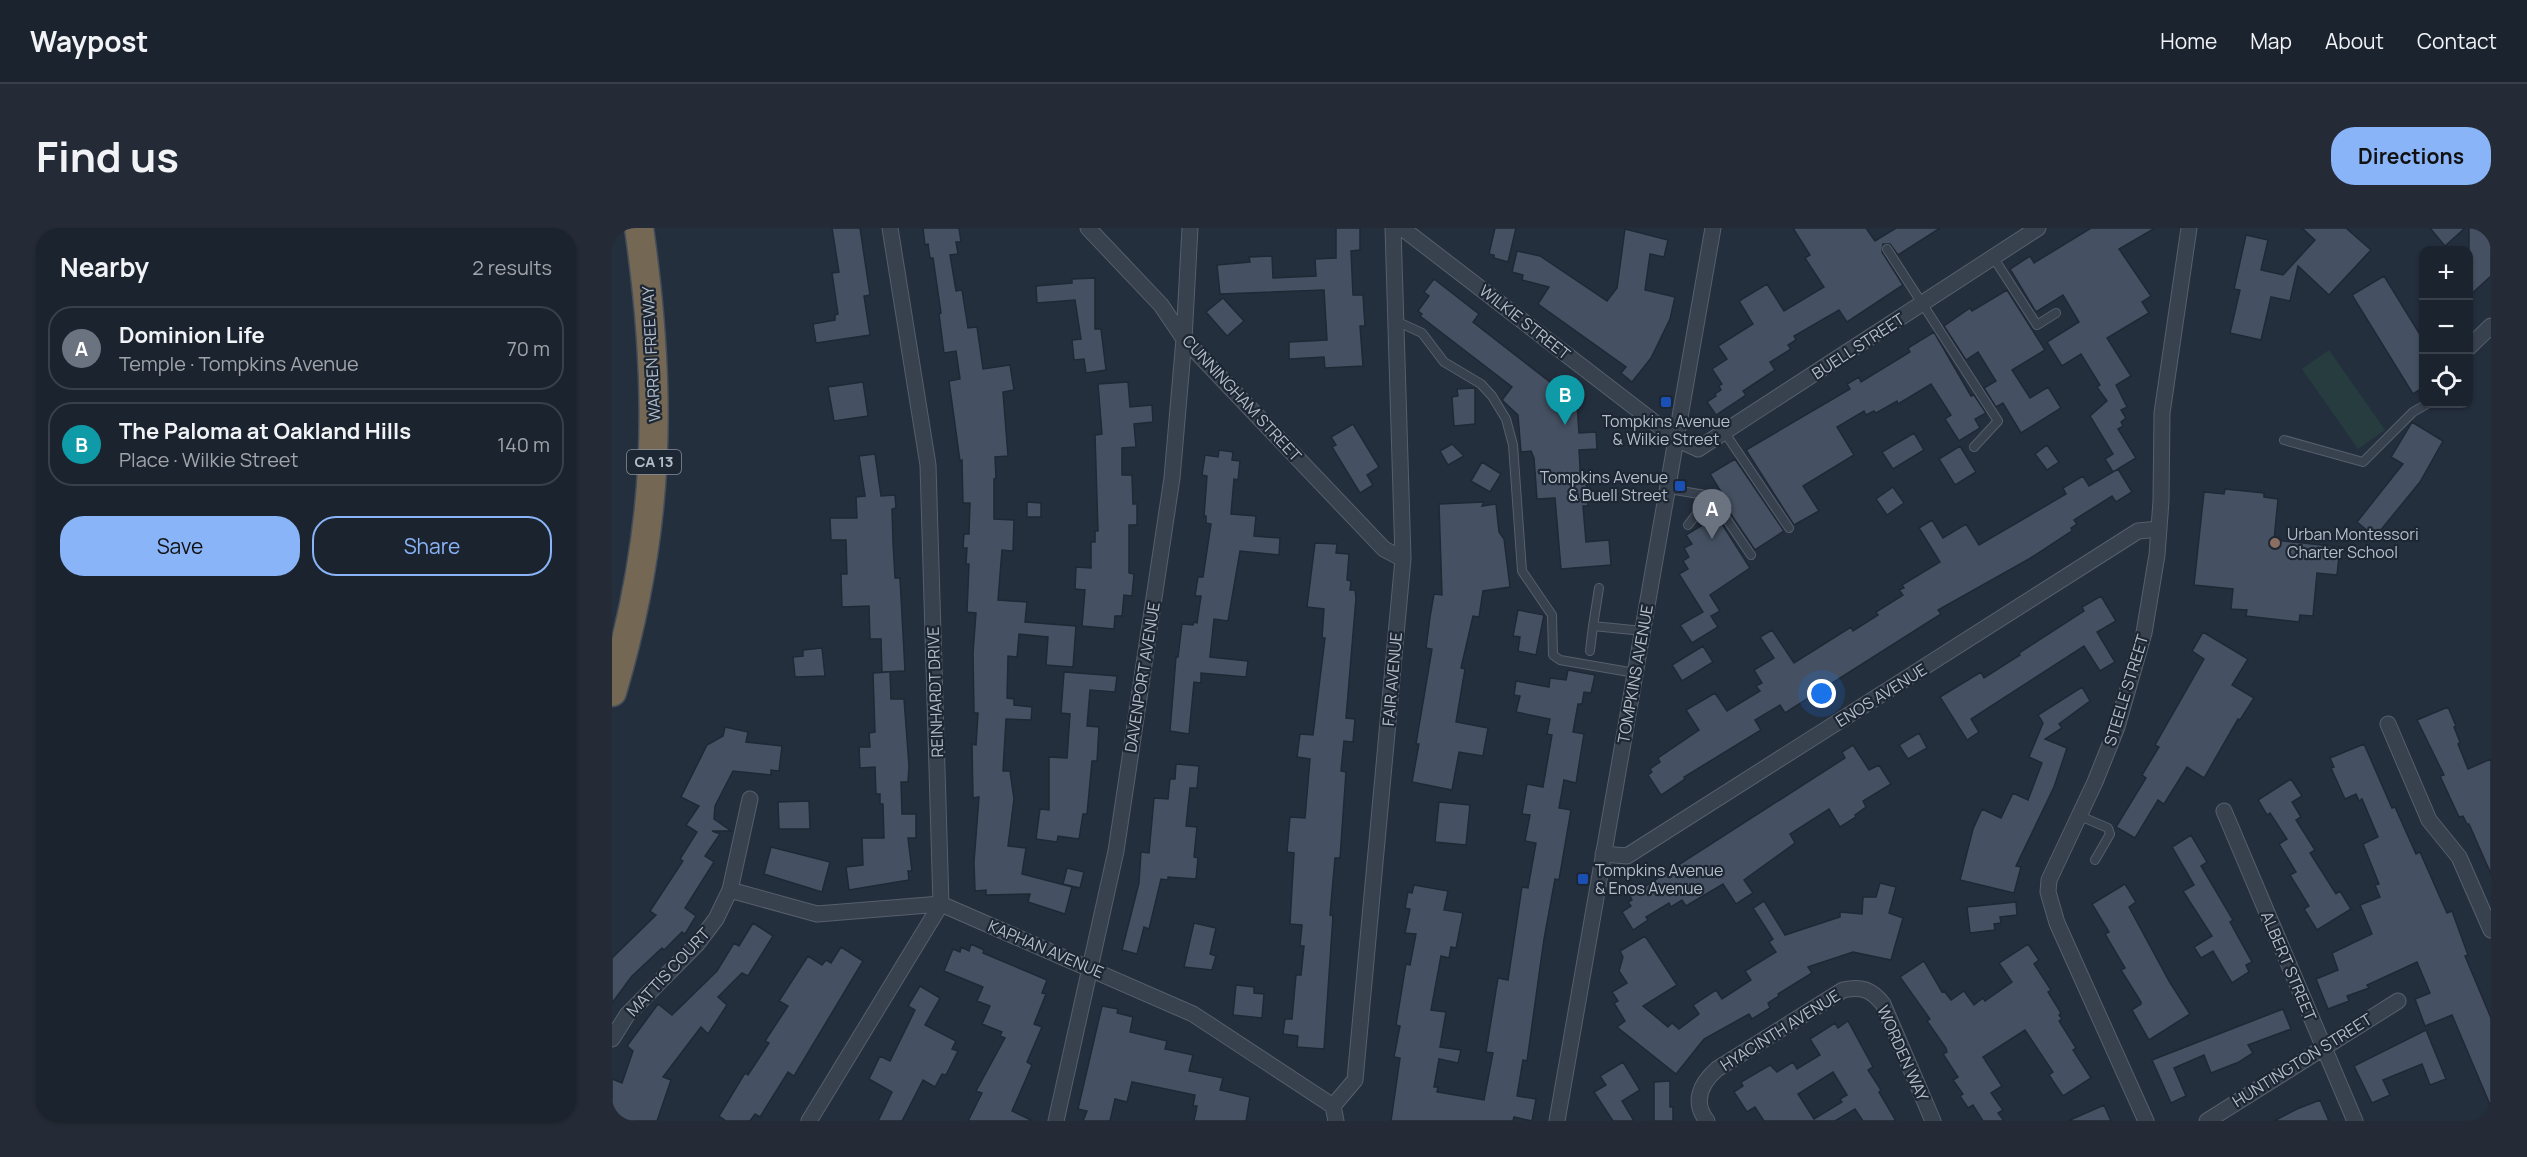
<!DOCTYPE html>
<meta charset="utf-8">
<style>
body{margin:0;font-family:Manrope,sans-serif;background:#242b36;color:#f1f3f6}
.controls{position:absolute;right:18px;top:18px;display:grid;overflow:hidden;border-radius:12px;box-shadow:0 2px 4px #0004}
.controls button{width:54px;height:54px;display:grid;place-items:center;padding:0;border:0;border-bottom:2px solid #39404a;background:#1b232e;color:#f1f3f6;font:30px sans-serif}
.you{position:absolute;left:1210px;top:466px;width:21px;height:21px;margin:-15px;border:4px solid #fff;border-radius:50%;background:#1a73e8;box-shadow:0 0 0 9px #1a73e833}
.badge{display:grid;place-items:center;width:39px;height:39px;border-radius:50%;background:#8ab4f8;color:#fff;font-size:20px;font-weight:700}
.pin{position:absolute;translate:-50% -50px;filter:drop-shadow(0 2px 3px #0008)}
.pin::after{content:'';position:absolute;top:32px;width:21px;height:18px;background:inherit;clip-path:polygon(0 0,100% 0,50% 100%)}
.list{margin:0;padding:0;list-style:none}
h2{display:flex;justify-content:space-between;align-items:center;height:78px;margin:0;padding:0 24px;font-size:26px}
h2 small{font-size:20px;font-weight:400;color:#a0a4aa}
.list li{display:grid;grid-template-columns:39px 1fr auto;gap:18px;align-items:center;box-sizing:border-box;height:84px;margin:0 12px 12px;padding:0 12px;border:2px solid #39404a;border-radius:24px}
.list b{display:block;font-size:22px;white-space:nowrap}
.list p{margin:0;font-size:20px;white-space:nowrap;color:#a0a4aa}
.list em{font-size:20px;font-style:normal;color:#a0a4aa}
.actions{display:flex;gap:12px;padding:18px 24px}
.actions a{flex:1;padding:14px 0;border:2px solid #8ab4f8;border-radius:24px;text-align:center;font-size:21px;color:#8ab4f8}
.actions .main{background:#8ab4f8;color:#111}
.icon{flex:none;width:33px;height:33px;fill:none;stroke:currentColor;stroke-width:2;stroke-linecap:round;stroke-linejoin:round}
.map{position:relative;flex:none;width:1879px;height:893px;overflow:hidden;border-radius:24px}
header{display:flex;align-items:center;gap:36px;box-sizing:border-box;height:84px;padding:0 30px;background:#1b232e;border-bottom:2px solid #39404a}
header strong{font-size:28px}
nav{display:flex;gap:33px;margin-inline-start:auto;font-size:21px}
.intro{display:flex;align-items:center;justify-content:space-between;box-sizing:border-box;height:144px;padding:0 36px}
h1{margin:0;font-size:42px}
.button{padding:15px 27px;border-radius:24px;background:#8ab4f8;color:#111;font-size:21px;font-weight:700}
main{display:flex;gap:36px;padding:0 36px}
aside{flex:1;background:#1b232e;border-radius:24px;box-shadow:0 2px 4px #0004}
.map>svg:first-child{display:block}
</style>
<header>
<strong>Waypost</strong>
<nav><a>Home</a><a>Map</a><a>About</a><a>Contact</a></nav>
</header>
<div class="intro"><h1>Find us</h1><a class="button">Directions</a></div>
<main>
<aside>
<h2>Nearby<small>2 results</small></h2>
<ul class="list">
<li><span class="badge" style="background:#6b7280">A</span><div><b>Dominion Life</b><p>Temple · Tompkins Avenue</p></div><em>70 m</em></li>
<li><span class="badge" style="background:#0f9aa8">B</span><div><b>The Paloma at Oakland Hills</b><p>Place · Wilkie Street</p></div><em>140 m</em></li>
</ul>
<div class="actions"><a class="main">Save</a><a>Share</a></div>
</aside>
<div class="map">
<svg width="1879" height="893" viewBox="0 0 1879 893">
<rect width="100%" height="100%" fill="#242f3e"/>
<path fill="#263c3f" d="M1717,122l56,80 -27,19 -56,-80z"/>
<path fill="#455162" stroke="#1f2835" stroke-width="1.5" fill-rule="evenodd" d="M220,0h28l10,67 -6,1 6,39 -54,8 -3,-19 22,-4v-5l3,-1 -6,-41 7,-1z
M311,0h36l2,14h-5l2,12 -8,1 6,36 6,-1 6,38 9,-1 6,42 27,-4 4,25 -11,2 5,64 -13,1 1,21 -2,1v40l20,1 -1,31 -11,-1 -4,50 29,2 -2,20 51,4 -3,41 -27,-2 2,-28 -29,-3 -2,23 -9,-1 -1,42 7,1v6l18,2 -1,13 -25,-1 -3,52h7l4,28 -6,47 18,2 -4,26 50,13 -7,27 -37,-12 2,-8 -44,1v-5l-11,1 -1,-29 5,-65 -6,1 -1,-54 4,1 2,-32h-4l-1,-60 3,-40 -9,-1 2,-48h-3l1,-16h-4l1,-14h5l1,-31h-7l-1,-43 -2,1 -11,-80 11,-2 -4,-28 -12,2 -5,-39 2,-1 -8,-55h-3l-2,-14 -3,1z
M724,0h24v22l-9,1 2,44h10l2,31h-5l3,40 -38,2 -1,-11 -35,2v-17l38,-2 -3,-50 -104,4 -3,-29 33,-3 -1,-5 23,-1 1,22 43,-2 -1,-17 21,-1z
M883,0h21l-8,34 -14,-4v-3l-5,-1z
M1181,0h73l9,13 21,-13h44l-42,27 -8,-11h-7l-1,8 21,33 -56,37 -8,-12 -45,26 2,4 -8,5 3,4 -21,13 5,8 -32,21 3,4 -30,20 -9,-13 9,-6 -1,-2 6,-4 -2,-4 3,-2 -10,-15 15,-10 -9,-13 35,-22 -14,-23 28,-17 17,27 40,-24 -19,-29 5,-3z
M1479,0h64l-36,21 32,47 -9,6 7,11 -42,25 24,38 -15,9 11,22 -6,3 5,8 -5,4 2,4 -5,3 18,29 -23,14 -8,-13 8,-5 -23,-38 17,-15 -10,-14 3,-2 -19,-31 -19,12 -15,-24 32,-20 -16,-27 -27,17 -26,-43 20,-13 4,7z
M1690,0h44l25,22 -42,45 -31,-29 -8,35 -19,-4 -10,43 -31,-7 10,-43 -6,-1 12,-54 22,5 -7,30 22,5 32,-35z
M1818,0h35l-20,18z
M1857,0h22v48l-22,20z
M1013,1l43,11 -4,17 -14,-3 -5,36 30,7 -5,22 -19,39 -19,24 -11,-9 5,-6 -88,-63 11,-17 -27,-7 1,-5 -11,-3 5,-21 23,5 67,45 10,-13z
M1772,48l40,65v46l-11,7 -61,-99z
M483,50v51h6l5,41 -20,3 -2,-14 -10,1 -2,-20 9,-1 -6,-39 -38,3 -1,-17 36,-3v-4z
M822,51l45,35 -6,8 104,81 2,30 17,-1 1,17 -18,1 2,33 5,-1 2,24h-5l3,36 23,-2 2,25 -50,4 -6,-71 -18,1 -3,-41 -3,-7 -10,1 -3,-37 -16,-15 10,-13 -92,-71 2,-2 -4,-3 11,-15 -5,-4z
M1395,62l38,60 -33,20 18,28 18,-11 13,21 -40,25 -18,-30 -7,4 -12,-19 12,-7 -18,-29 -12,8 -22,-34 26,-18 2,3z
M611,70l21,23 -17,15 -21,-24z
M1322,104l37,64 3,-1 12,18 -11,6 5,9 -21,13 -14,-22 6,-4 -20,-31 -33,20 -1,-3 -21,12 -2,-2 -8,4 -2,-4 -27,16 17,28 -51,31 16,25 -25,14 -48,-75 104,-61 -3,-5 12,-7 2,5 49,-30 -2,-4z
M251,154l5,34 -34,5 -6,-34z
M516,154l2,25 22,-2 1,17 -19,2 2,23 -14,1v27h10l1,29h4v21h-8v48l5,1 -2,22 -8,-1 -2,21h-7l-1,13 -32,-3 3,-36 -10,-1 1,-22 15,1v-26h4v-11h3l-3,-96 7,-1 -4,-50z
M863,160v36l-21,2 -2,-29 6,-1 -1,-7z
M1800,194l31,19 -23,41 -45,55 -18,-15 46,-58 -12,-7z
M741,196l26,43 -12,8 6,10 -13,8 -28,-46 4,-2 -5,-8z
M1302,205l10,17 -31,19 -11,-17z
M840,216l12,12 -16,9 -8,-14z
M1435,217l12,17 -12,8 -12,-16z
M1348,218l16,26 -21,13 -16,-26z
M607,222l14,2 -1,8 8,1 -2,19 -4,-1 -3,35 25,2 -2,20 26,2 -1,17 -39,-4 -12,70 -14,-2 -4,38 38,4 -2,16 -45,-4v10l-7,-1 -5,52 -19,-3 6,-74h2l4,-33 11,1 1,-3 3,1 4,-27h-6l3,-19h5l8,-53 -5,-1v-7h-2l3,-40 -5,-1 3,-20 13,2z
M263,226l6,42 14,-1 1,13 -4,1 1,33 2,36h5l5,93 -23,1 -1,-33h-11l-1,-33 -27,1 -1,-33h6l-1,-34h-15l-1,-22h27l-1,-21 9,-1 -6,-40z
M1123,231l49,72 -29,19 -27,-40 3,-2 -21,-34z
M870,234l19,12 -11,18 -19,-11z
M1506,241l14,23 -16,10 -4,-6 -38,24 3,4 -6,4 1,3 -43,28 -91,51 3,4 -156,99 -5,-8 -25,15 6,10 -77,47 1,2 -24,16 -13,-20 4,-3 -2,-3 10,-7 -2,-4 41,-28 -13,-20 29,-17 12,18 33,-20 -4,-5 6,-3 -8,-13 20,-12 -14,-21 12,-7 22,33 57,-36 2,4 25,-16 -2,-3 27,-17 -4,-5 5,-2 -2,-3 38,-23 -21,-34 13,-8 11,18 23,-14 13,21 87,-51 -3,-6 20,-12 6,10z
M1281,259l11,16 -17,12 -11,-16z
M1613,261l39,4v4l14,2 -4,41 66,7 -3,28 -20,-2 -4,43 -13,-1 -1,7 -53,-6 1,-6 -16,-1 2,-20 -39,-4 10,-93 20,2z
M415,274l14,1v14h-14z
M872,274l-2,4 14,-2 3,28 5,7 6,48 -27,4 -4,26 -6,-1 -12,52 4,1 -9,53 32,6 -5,28 -24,-4 -7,38 -40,-8 7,-38h-3l16,-95 -6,-1 4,-31 4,-23 8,1 -3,-91z
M1105,288l33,52 -40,27 10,16 -9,5 7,11 -26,16 -12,-18 23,-13 -24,-38 9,-5 -5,-8 6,-4 -5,-9 8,-4 -6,-9z
M703,315l22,1 -1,9 13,1 -2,26 4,1 -1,9h5l1,8 -10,120 9,1 -2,23 -9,-1 -3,30 5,1 -6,86h-5l-5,57 3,1 -9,133 -27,-2 1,-11 -15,-2 2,-15h7l4,-44h5l3,-29h-4l2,-21 -12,-1 4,-71 -7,-1 3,-35 15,1 5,-59 -13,-2 3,-23 13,1 12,-97h-3l2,-29 -17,-2z
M1489,368l15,25 -19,11 18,30 -15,9 -16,-25 -113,73 8,13 -12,8 -27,-43 41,-25 3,6 36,-23 -1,-2 65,-42 -2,-4z
M906,382l26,5 -8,40 -18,-4 2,-14 -7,-1z
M1591,404l45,27 -16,26 22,13 -14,22 -2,-1 -34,59 -17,-11 -23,37 -6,-4 -23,38 -19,-11 30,-49 -4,-3 17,-28 -4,-2 49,-86 -12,-8z
M1091,418l10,16 -31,19 -10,-16z
M210,420l3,28 -30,1 -2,-20 10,-1v-6z
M956,442l27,5 -4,18 -7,-1 -2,12h-4l-5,28 11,2 -3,18 -5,31 -12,-3 -5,28 12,2 -12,70 -4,-1 -11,60 -17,122 -4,-1 -6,36 19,3 -4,22 -18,-4 -1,4h-122l9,-63 -6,-1 6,-31 -4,-1 10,-61 4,1 6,-31 -11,-1 5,-24 -5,-1 3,-16 4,1 2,-8 34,6 -4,19 19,3 -7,35 -5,-1 -2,11 -8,-2 -10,54 15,2 -6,35 21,3 -3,13 -19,-4 -5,28h4l-1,5 47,8 9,-47 -7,-1 12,-74 10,2 14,-93 6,1 8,-45 -11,-2 5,-26 -8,-1 5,-30 16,3 9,-52 -5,-1 3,-15 -34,-7 4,-16 -6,-1 2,-14 33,6 1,-9 16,2z
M278,444l1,27h13l5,67 -1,16h-7l1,32h14v24h-8l4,33h-4l1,9 -60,10 -3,-23 17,-2 -1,-27h22l-1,-34h-3v-10h-4l-1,-27 -15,1 -1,-21h11l-1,-14 6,-1 -2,-59z
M452,444l53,4 -2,16 -25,-2 -3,36 12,1 -2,34h-5l-5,53h-4l-4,25 -21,-3 -1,6 -21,-3 4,-30 9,1v-53l18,1 3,-44 -9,-1z
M1470,459l8,14 -31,23 3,4 -17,11 22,9 -13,39 -38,79 5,1 -7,26 -54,-13 13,-51 9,-20 19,9 12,-25 15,7 14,-37 -13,-6 14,-34 -5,-8z
M1836,479l8,19 -2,1 6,15 -2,2 10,25 23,-10v115l-22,-50h-2l-4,-8 -4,1 -19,-41 4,-1 -27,-55z
M113,499l23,5 -2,10 36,4 -3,25 -8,-1v5l-38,-4 -18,35 -1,13 17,12h-19l8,3 -15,22 9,6 -29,46 11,8 -11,18 -3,-2 -18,18 -2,-2 -30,28 -20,27v-45l44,-43 -6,-4 33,-50 -3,-2 17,-27 -11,-7 13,-19 -18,-9 26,-52 16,-9z
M1307,505l8,15 -19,11 -9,-14z
M1752,516l28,64 3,-1 21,47 4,-2 27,61 5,-2 16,44 -3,1 26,62v89l-39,-92 -27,11 -10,-27 15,-6 -13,-31 -50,23 2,3 -22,8 2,5 -21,8 -12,-30 22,-9 -6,-17 40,-19 -12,-29 20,-8 -5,-12 4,-1 -16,-40 15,-7 -16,-38 -3,2 -3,-7 -11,5 -14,-31 3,-1 -4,-9z
M1241,517l16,25 10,-5 12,19 -28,17 3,6 -11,8 1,2 -16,10 -11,-18 -39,25 5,9 -51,37 9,13 -17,11 -13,-20 -37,22 -4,-6 -11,7 -2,-4 -23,14 2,3 -15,10 -11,-18 9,-6 -3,-4 4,-2 -2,-4 215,-138 -3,-6z
M564,536l23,2 -2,22h-7l-4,38 11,1 -3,30 4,1 -2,21 -28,-2v3l-7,-1 -12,50 -5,-2 -7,27 -15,-4 17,-67 2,-31 8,1 5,-55 14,1 2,-20h5z
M1679,551l11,17 -10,6 9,15 -5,3 19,30 -5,3 26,41 4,-3 11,18 -34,21 -13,-21 5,-3 -19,-31 6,-3 -17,-28 8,-5 -17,-26 -3,2 -9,-15z
M197,573l1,28h-31l-1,-27z
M827,574l31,3 -4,40 -31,-3z
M1579,607l16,27 -6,4 32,54 -3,2 22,40 -6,3 3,7 -17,11 -19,-32 -12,7 -7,-11 18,-11 -29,-45 11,-6 -22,-38z
M159,619l59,15 -8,30 -58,-18z
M455,640l17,4 -4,16 -17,-4z
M1268,655l16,4 -7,26 14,5 -12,42 -38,-8 -45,15 4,6 -34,21 1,2 -11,7 2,5 -18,11 -3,-5 -45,25 -28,35 -59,-47 8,-6 -11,-18 4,-2 -6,-9 15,-9 -8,-12 4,-14 -3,-6 25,-15 32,49 -34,21 25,21 4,-4 7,6 20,-15 -6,-9 23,-15 6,9 29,-19 -6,-9 31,-19 -7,-10 4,-3 -20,-31 11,-7 21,34 55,-18v-5l22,2 1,-17h13z
M1513,656l11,18 -7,5 40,74 21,33 -41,26 -17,-30 9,-6v-2l-20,-32 4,-2 -20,-34 4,-2 -17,-28z
M1404,674l1,13 -17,2 1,6 -7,1 1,6 -25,3 -3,-26z
M141,695l20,13 -25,40 -6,-3 -24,24 9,8 -19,29 -7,-7 -38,50 8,3 -14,41h-45v-42l10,4 11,-32 -6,-5 31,-42 14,11 45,-44 17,-28 5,3z
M582,695l22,5 -6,26 6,2 -4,14 -28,-3z
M359,716l13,6 -1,3 64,27 -5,13 4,1 -12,30 8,3 -15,35 5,3 -20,46 21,10h-65l14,-28 -6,-2 29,-53 -5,-2 2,-4 -20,-8 8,-18 -13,-5 6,-14 -39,-16 9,-22 7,3 1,-5 8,4z
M1416,716l11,16 -5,4 17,26 -3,2 13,21 -2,2 3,4 -3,2 17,27 -3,2 18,28 -28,18 -14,-21 4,-3 -28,-42 -42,27 19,29 -11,7 12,17 -5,3 6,8h-21l-10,-16 -5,3 -8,-12 3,-2 -10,-14 5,-3 -15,-23 4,-2 -1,-4 -19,-27 3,-2 -30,-42 24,-16 18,31 2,-1 7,9 13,-9 10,14 9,-7 2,3 27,-19 -13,-19z
M229,719l22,14 -69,115 -6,-4 -28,45 -5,-3 -5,7h-24l-7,-5 26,-43 3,2 21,-32 -4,-2 23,-35 -9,-5 29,-45 14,9 4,-5 5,3z
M624,757l18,2v6l10,1 -2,24 -29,-3z
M308,758l20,12 -15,27 31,16 -4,8 6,2 -12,24 -4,-1 -7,13 -12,-7 -21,41h-24l14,-29 -23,-13 11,-23 10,5 25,-51 -7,-4z
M490,778l16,3 -1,4 16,4 -3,15 37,9 -2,8 28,6 -4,16 34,7 -3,12 30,7 -4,24h-52l3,-15h-4l2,-11 -63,-13 -5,20 -12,-3 -5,22h-27l4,-10 -9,-2z
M1671,781l8,20 -43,16 5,8 -14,9 -28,11 -7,-18 -30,13 12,28 -15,7 -19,-43z
M1236,793l25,46 -5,3 13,20 -2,2 17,29h-33l-8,-12 -20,12h-71l-9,-14 -8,5 -13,-20 9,-6 -2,-4 29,-17 7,7 16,-10 4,7 23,-14 -10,-16 25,-16 3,5zM1221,844l14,23 -7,4 2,3 -28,17 -16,-25z
M1814,802l20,49 -16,6 -8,-21 -39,16 7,15 -18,8 -18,-37z
M1011,834l17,28 -18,11 12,20h-21l-19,-29 12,-7 -6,-9z
M1058,853v26h3v14h-19v-39z
M1708,872l9,21h-55l23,-12z
M1492,877l7,16h-43z"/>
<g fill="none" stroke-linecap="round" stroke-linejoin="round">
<g stroke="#565f6c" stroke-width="10">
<path id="lane" d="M1275,21l111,172 -24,26
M1381,29l44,68 19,-12
M784,93l26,12 22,29 37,22 11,12 14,23 7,26 9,126 30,44 1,40 7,5 75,13
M1113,205l64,95
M1672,212l79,22 50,-50 14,-8
M1057,261l42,7 40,59
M1076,297l23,-29
M981,398l6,-38
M978,423l3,-25 50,5
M1468,588l28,12 2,6 -15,26"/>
</g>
<g stroke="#565f6c" stroke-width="17">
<path id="street" d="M476,0l73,77 23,34 200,210 19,10
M790,0l274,211 22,10 340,-221
M1856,120l23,-22
M1776,496l41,96 30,37 32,73
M1612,583l131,310
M991,626l24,2 511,-325 21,-2
M118,662l87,24 124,-10 252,110 140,92
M0,811l15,-24 70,-71 19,-25 14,-29 20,-91
M197,893l132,-217 -13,-439 -38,-237
M444,893l60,-270 56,-373 12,-139 6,-111
M724,893l-3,-15 22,-26 48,-521 -10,-331
M945,893l156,-893
M1095,893c-15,-19 -7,-37 10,-52l126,-79c18,-4 28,-1 40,14l50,117
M1534,893l-89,-198 -9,-31 1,-12 46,-98 22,-55 27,-94 13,-78 4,-54 1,-88 27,-185
M1595,893l191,-120"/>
</g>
<g stroke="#434c59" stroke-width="31">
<path id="highway" d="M0,464c48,-161 51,-298 27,-464"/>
</g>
<use href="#lane" stroke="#38414e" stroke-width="8"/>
<use href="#street" stroke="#38414e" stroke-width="15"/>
<use href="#highway" stroke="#746855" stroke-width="28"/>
</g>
<g fill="#1a4fb4" stroke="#1d2633" stroke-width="2">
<rect x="1048" y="168" width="12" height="12" rx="3"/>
<rect x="1062" y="252" width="12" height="12" rx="3"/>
<rect x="965" y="645" width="12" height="12" rx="3"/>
</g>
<circle fill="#8d6e63" stroke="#1d2633" stroke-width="2" cx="1663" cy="315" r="6"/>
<g text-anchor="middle" stroke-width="4.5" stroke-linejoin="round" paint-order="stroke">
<rect fill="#1d2633" stroke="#878f9c" stroke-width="1.5" x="15" y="222" width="54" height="24" rx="4.5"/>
<g font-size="15" font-weight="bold" fill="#b4bcc9">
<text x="42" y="239">CA 13</text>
</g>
<g font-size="16" fill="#b4bcc9" stroke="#1d2633">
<text transform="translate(913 94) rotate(38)" y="6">WILKIE STREET</text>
<text transform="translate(1246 118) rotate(-33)" y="6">BUELL STREET</text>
<text transform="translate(39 126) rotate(-93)" y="6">WARREN FREEWAY</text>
<text transform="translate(630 170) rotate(47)" y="6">CUNNINGHAM STREET</text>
<text transform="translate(1023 446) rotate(-80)" y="6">TOMPKINS AVENUE</text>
<text transform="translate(530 449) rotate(-81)" y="6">DAVENPORT AVENUE</text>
<text transform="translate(780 451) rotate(-85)" y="6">FAIR AVENUE</text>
<text transform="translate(1514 462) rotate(-73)" y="6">STEELE STREET</text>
<text transform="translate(323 464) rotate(-92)" y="6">REINHARDT DRIVE</text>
<text transform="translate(1269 467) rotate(-32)" y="6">ENOS AVENUE</text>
<text transform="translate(434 721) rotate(23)" y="6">KAPHAN AVENUE</text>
<text transform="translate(1677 738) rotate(67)" y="6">ALBERT STREET</text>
<text transform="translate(56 744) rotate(-47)" y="6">MATTIS COURT</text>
<text transform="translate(1168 802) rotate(-32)" y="6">HYACINTH AVENUE</text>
<text transform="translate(1291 825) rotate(66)" y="6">WORDEN WAY</text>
<text transform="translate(1690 832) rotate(-32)" y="6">HUNTINGTON STREET</text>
</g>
<g font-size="16" fill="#b4bcc9" stroke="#1d2633" text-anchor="start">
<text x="1054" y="199" text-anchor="middle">Tompkins Avenue<tspan x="1054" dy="18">&amp; Wilkie Street</tspan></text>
<text x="1056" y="255" text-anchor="end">Tompkins Avenue<tspan x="1056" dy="18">&amp; Buell Street</tspan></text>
<text x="1675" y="312">Urban Montessori<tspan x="1675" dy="18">Charter School</tspan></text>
<text x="983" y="648">Tompkins Avenue<tspan x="983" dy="18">&amp; Enos Avenue</tspan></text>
</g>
</g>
</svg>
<div class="controls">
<button>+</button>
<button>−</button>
<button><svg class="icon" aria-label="locate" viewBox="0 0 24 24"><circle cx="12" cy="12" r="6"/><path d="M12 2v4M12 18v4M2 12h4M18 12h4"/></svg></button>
</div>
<div class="you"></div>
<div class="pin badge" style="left:1100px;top:311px;background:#6b7280">A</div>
<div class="pin badge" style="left:953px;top:197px;background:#0f9aa8">B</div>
</div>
</main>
